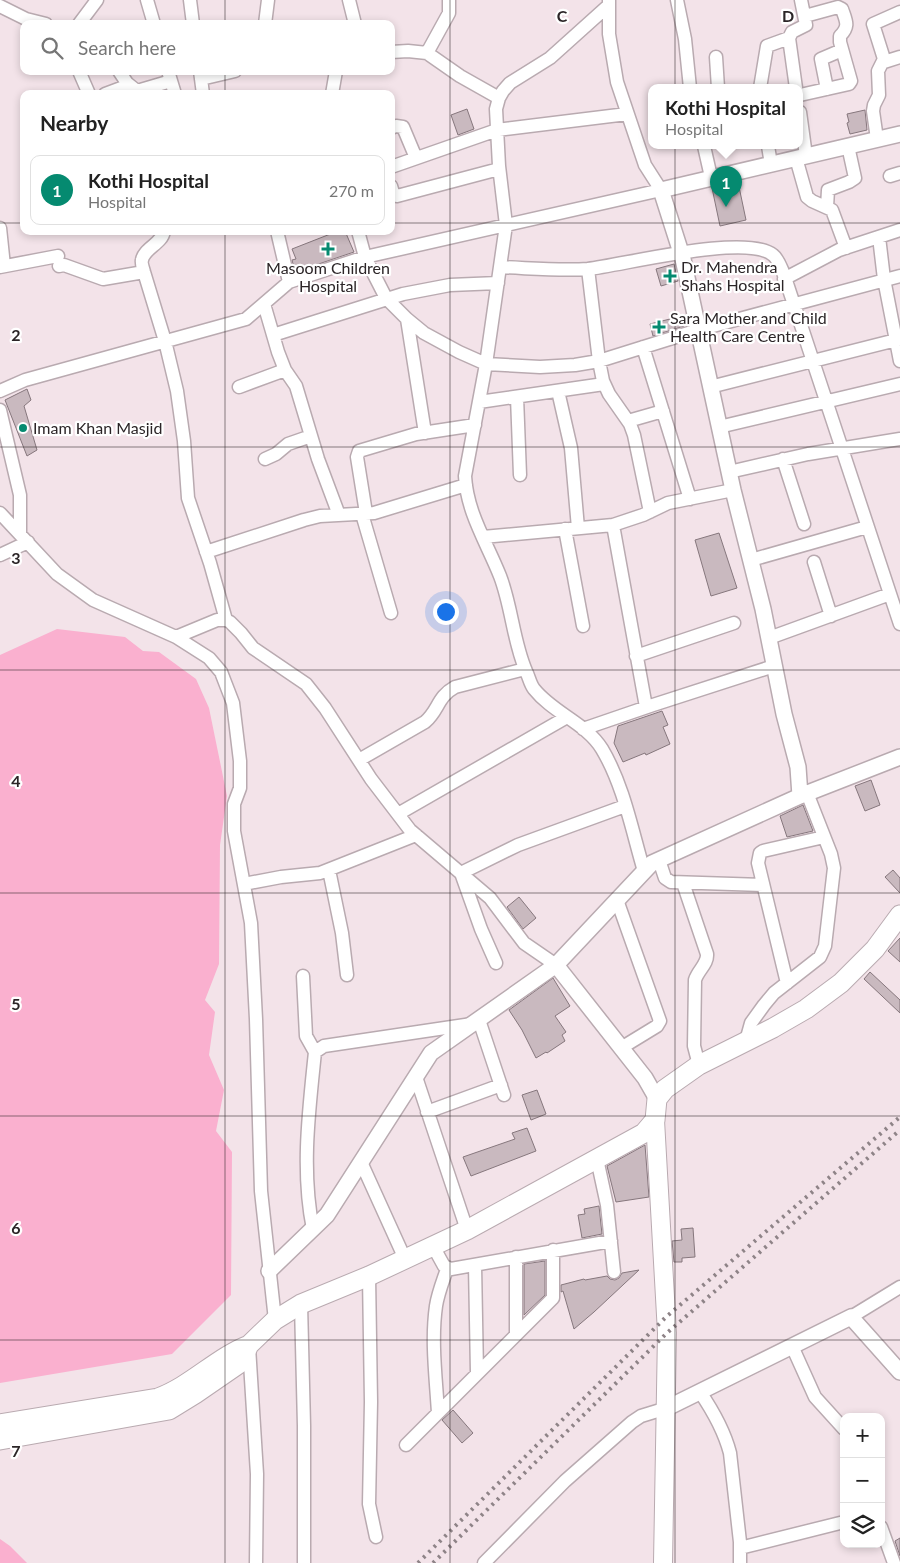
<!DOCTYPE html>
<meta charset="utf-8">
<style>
body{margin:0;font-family:Lato,sans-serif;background:#f6f6f6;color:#222}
.controls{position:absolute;right:15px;bottom:15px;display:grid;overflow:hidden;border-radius:10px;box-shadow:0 2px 8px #0003}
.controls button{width:45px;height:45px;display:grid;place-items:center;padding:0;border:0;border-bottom:1px solid #e0e0e0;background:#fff;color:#222;font:25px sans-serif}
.you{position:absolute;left:445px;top:611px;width:18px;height:18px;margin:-12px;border:4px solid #fff;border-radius:50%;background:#1a73e8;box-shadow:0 0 0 8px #1a73e833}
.badge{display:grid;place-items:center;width:32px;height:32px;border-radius:50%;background:#058a70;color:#fff;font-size:16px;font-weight:700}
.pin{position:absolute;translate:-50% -41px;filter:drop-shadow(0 1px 2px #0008)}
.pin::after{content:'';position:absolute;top:26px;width:18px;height:15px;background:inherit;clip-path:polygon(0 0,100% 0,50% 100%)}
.popup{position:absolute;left:648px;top:84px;width:155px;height:65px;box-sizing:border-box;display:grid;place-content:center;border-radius:10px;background:#fff;filter:drop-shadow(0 1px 4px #0005);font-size:16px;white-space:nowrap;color:#767676}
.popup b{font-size:19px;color:#222}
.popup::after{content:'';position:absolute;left:50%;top:100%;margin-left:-10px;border:10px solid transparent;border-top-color:#fff}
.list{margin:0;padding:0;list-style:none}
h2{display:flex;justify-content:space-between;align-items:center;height:65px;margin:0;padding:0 20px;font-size:21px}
h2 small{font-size:16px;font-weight:400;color:#767676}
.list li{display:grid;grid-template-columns:32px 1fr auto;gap:15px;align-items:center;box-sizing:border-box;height:70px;margin:0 10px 10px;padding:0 10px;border:1px solid #e0e0e0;border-radius:10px}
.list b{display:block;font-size:19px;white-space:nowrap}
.list p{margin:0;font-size:16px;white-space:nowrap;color:#767676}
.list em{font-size:16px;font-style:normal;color:#767676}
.icon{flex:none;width:28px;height:28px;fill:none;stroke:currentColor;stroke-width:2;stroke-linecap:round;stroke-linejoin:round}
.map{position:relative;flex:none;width:900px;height:1563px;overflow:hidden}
.search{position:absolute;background:#fff;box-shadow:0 2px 8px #0003;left:20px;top:20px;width:375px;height:55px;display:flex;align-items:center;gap:12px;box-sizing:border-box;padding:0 18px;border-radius:10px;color:#767676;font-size:19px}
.panel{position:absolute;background:#fff;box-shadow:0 2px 8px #0003;left:20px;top:90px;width:375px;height:145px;border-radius:10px}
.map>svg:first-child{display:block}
</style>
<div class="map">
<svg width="900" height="1563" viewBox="0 0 900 1563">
<rect width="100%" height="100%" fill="#f3e3e9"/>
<path fill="#fab0cf" d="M57,629l68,8 18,14 16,1 37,27 13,29 18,88 -7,49 -1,119 -14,36 10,12 -6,43 15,35 -8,41 16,21 -1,143 -59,59 -172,29v-728z
M0,1539l10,7 17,17h-27z"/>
<path fill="#c9b9bf" stroke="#86777d" d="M467,109l7,20 -16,6 -7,-20z
M865,110l2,20 -17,4 -3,-11 2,-1 -2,-8z
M738,182l8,38 -26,6 -8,-38z
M338,231h7l9,21 -59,20 -3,-12 4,-1 -4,-10z
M674,264l4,17 -17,5 -5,-17z
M682,316l2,10 -31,10 -3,-12z
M27,389l4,11 -7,6 13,44 -10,6 -22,-56z
M719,533l18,55 -26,8 -16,-56z
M662,711l6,14 -5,2 7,17 -24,11 -1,-2 -22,9 -9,-19 4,-17z
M871,780l9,25 -15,6 -10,-25z
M803,805l10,26 -26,6 -7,-21z
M893,870l7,8v15l-15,-16z
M519,897l17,21 -13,11 -16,-22z
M900,938v24l-12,-11z
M870,972l30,28v13l-36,-34z
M553,978l17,28 -15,10 11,16 -4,3 3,6 -18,12 -1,-1 -10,6 -14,-28 -13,-20z
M537,1090l9,24 -15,6 -9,-25z
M527,1128l9,23 -65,25 -8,-19 52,-18 -3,-6z
M645,1145l4,52 -33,5 -9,-36z
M599,1206l3,28 -20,4 -4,-23 7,-1 -1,-5z
M693,1228l2,29 -13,1v4h-8l-2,-21 10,-1 -1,-11z
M545,1261v34l-21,20v-51z
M639,1270l-45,42 -20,17 -11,-38 -2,1v-7l23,-6 1,1 22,-4 3,3 5,1 4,-2 3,-5z
M453,1410l20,23 -11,10 -20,-23z
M900,1538v18l-5,-15z"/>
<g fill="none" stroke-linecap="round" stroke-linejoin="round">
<g stroke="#b9aab0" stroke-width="15">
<path id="minor" d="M147,0l7,24
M190,0l3,24
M349,0l6,24
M677,0l8,39 5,49
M609,5l-59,53 -40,25 -7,8 -4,7 -3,11 3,57 7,59 -20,139 -21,112c2,37 22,67 35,100 12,31 13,65 26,95 3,6 4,13 8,18 19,24 52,34 68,60 22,37 30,82 42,122
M0,6l26,13 20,5
M79,24l18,-24
M265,24l3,-24
M391,52l17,-1 19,2 33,23 39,22
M427,53l22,-40v-13
M716,57l2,31
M884,62l16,-5
M79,71l10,23
M119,71l8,12 10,8 34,-10
M168,71l7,23
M200,71l3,23
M201,79l34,-8
M760,88l7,-42 22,-8
M796,88l-7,-50 3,-6 14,-7 -5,-25
M827,89l-6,-30 21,-9
M105,94l24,-9
M332,94l4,-23
M800,95l49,-11 2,-3 -11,-39v-6c10,-10 6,-15 2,-27l-4,-2 -33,9
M800,112l6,44
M391,128l5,-2 7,1 13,31
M877,139l-4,-28 1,-6 5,-10 -1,-24 6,-12 -11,-35 27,-12
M704,146l7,31
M768,146l3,18
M796,158l11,39 5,4 20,9 14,38
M391,167l106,-37 130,-16
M890,176l10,-3
M391,186l2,7 4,3 102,-27
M827,207l1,-17 21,-8 6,-4 -7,-32
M0,228l4,38
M164,231c-2,13 -20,17 -22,29 -1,3 1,8 2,12l21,69 12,50 7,50 4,57 22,65 16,57
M277,231l12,51
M358,231l7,26 296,-67 -16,-25 -28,-83 -8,-48v-34
M879,237l5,42 16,82
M59,266l5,-1 39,14 41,-7
M0,267l58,-11
M500,267c29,1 59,4 88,2 36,-4 158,-36 185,-14 9,7 16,37 21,49l106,320
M588,269l11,92 4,20 6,13 21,30 4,11 16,77
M784,279l55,-29 61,-20
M264,304l14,48 7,18 11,16 22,73 21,56
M407,319l18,114
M273,335l130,-41 47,-9 48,-2
M643,347l47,152
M239,387l46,-17
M710,387l190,-48
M0,391l25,-11 221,-61 43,-37 76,-25 21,41 21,21 17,14 35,19 27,12 54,3 35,-2 24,-4 99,-31 202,-54
M558,391l13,57 7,80
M517,397l3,78
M479,402l125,-18
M0,410l20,85v39
M628,421l35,-10
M719,427l181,-43
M265,459l11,-5 12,-10 23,-8
M783,459l21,65
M729,472l79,-18 92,-15
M0,513l57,61 36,26 83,37 33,21 12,14 12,31 7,58v27l-6,16v27l17,92 5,96 5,172 14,129
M366,513l-9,-56 2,-6 57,-17 59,-9
M362,514l29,99
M613,525l33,182
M565,529l18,97
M483,537l130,-12 30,-10 25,-12 65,-13
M206,552l98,-32 16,-4 54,-3 92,-28
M0,555l28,-13
M751,560l116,-33
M814,562l17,54
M176,637l41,-17h9l4,2 11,11 12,15 53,36 19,24 46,71 39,51 80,68 34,45 32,22
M769,638l121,-44
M636,656l98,-33
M583,729l70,-24 121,-39
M359,760l66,-38c14,-12 12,-25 30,-35l70,-18
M398,814l169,-97
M659,860l6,18 6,4 92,3
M329,870l13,63 5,42
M683,883l24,71c1,10 -9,16 -12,26l-1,66 5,19
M244,884l37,-7 39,-4 96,-38
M617,900l43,121 -3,5 -36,22
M496,963l-15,-34 -20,-56 57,-28 107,-39
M303,976l3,60 9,16
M787,983l-29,-120 2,-10 3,-2 61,-14
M479,1020l25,75
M746,1041l5,-18 13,-18 10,-12 46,-36 5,-11 9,-78 -3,-14 -24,-61
M416,1077l51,153
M427,1112l74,-27
M597,1159l10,46 7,67
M361,1162l44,97
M313,1229c-12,-58 -4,-119 2,-177l9,-6 148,-22
M433,1246l11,20 7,3 160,-28
M516,1257v78
M475,1265l2,108
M369,1276l2,126 -2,102 7,33
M301,1304l3,122v137
M851,1317l49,-30
M792,1346l23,51 29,32
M249,1347l8,127 -1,89
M700,1392c13,19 24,38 30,61l10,89v21
M438,1413c-2,-35 -7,-72 -2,-107 2,-13 7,-25 11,-37
M406,1445l147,-147v-48
M881,1527l13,36
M740,1548l104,-26
M484,1563l81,-82 67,-59 9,-6 26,-8"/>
</g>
<g stroke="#b9aab0" stroke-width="18">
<path id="tertiary" d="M800,796l-2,-29 -14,-53 -21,-105 -30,-119 -50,-231 -22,-69 239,-56
M556,965l89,113 12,21
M269,1271l58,-56 104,-162 125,-88 96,-102 148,-67 100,-39
M667,1408l184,-91 49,55"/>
</g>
<g stroke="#b9aab0" stroke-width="20">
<path id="secondary" d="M655,1120l12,213 -4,230"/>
</g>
<g stroke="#b9aab0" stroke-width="21">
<path id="primary" d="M0,1424l158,-26c33,-12 58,-40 91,-53
M0,1440l169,-30 26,-16 45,-31 9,-18 26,-25 26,-16 68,-28 98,-46 177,-97 11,-13 2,-21 8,-10 34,-24 74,-37 33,-19 35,-26 34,-34 25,-34"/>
</g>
<use href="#minor" stroke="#fff" stroke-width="12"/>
<use href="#tertiary" stroke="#fff" stroke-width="15"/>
<use href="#secondary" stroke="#fff" stroke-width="18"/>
<use href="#primary" stroke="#fff" stroke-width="19"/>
<path stroke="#8e8387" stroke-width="4" stroke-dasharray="2.5 5" stroke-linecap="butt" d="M418,1563l248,-246 234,-200
M433,1563l234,-230 233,-203"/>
</g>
<path fill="none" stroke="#2b2527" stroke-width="1" stroke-opacity="0.55" d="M225,0v24M450,0v1563M675,0v1563M225,71v23M0,223h24M391,223h509M225,231v1332M0,447h900M0,670h900M0,893h900M0,1116h900M0,1340h900"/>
<g fill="#058a70" stroke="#fff" stroke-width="2">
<path d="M325.5 241.5h5v5h5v5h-5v5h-5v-5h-5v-5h5z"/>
<path d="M667.5 268.5h5v5h5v5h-5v5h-5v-5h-5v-5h5z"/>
<path d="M656.5 319.5h5v5h5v5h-5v5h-5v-5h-5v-5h5z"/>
<circle cx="23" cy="428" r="5"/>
</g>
<g text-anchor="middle" stroke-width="4.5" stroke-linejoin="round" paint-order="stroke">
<g font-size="16" fill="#2b2527" stroke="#fff" text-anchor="start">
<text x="681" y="273">Dr. Mahendra<tspan x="681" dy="18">Shahs Hospital</tspan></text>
<text x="328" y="274" text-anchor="middle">Masoom Children<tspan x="328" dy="18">Hospital</tspan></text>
<text x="670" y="324">Sara Mother and Child<tspan x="670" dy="18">Health Care Centre</tspan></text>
<text x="33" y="434">Imam Khan Masjid</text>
</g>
</g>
<g font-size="16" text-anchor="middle" font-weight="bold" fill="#2b2527" stroke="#fff" stroke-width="4.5" stroke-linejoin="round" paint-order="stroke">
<text x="562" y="22">C</text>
<text x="788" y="22">D</text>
<text x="16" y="341">2</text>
<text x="16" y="564">3</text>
<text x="16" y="787">4</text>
<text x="16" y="1010">5</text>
<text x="16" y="1234">6</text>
<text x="16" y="1457">7</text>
</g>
</svg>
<div class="controls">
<button>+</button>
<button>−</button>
<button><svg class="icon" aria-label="layers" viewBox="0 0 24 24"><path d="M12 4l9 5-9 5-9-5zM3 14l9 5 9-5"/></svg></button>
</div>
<div class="you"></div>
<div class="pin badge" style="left:726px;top:207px">1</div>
<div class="popup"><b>Kothi Hospital</b>Hospital</div>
<div class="search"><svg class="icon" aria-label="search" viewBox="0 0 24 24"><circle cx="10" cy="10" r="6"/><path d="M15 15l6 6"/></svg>Search here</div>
<section class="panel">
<h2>Nearby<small></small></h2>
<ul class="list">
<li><span class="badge">1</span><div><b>Kothi Hospital</b><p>Hospital</p></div><em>270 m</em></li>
</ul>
</section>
</div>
